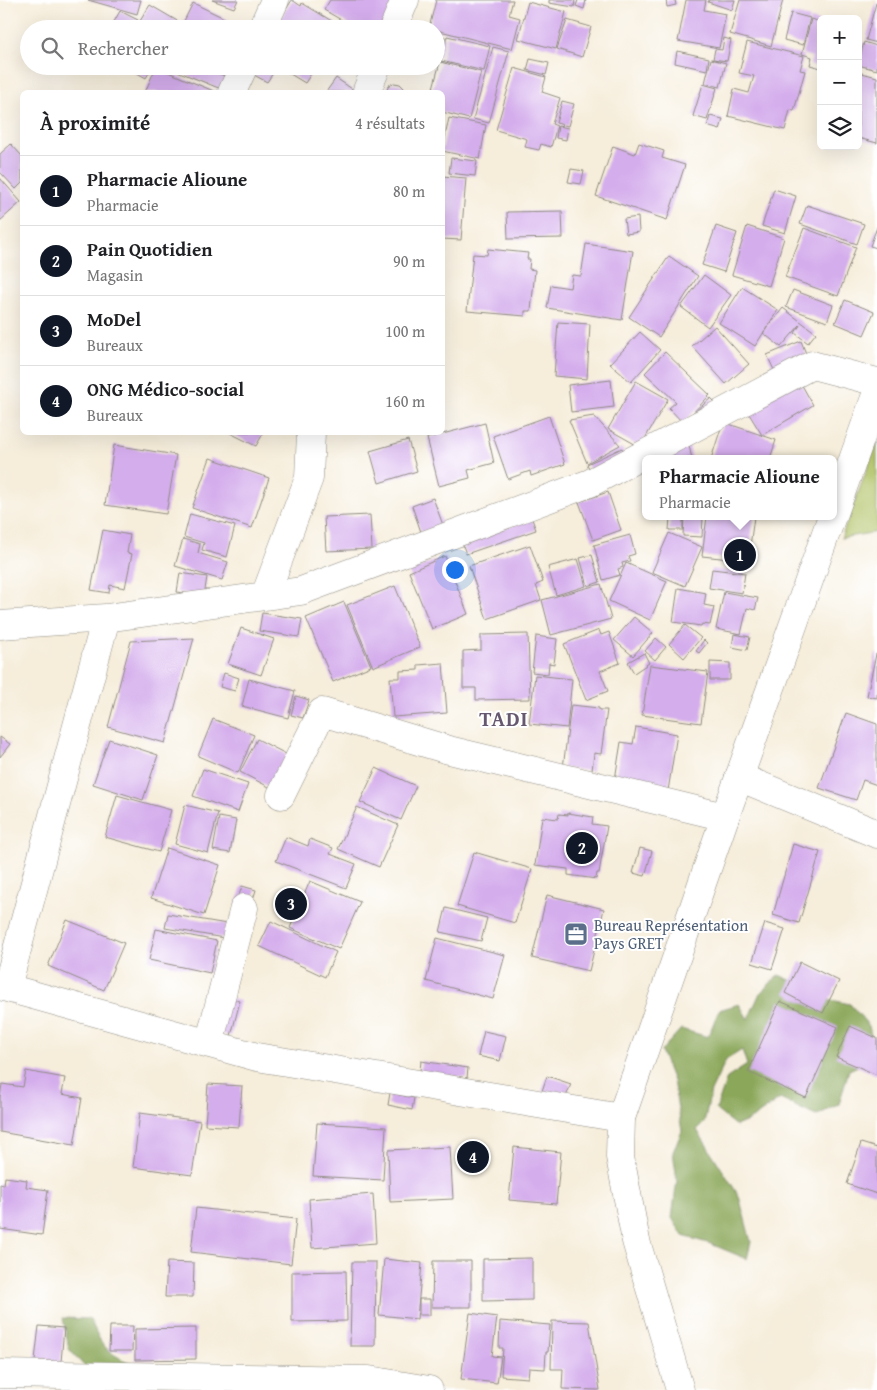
<!DOCTYPE html>
<html lang="fr">
<meta charset="utf-8">
<style>
body{margin:0;font-family:"Gentium Book Plus",serif;background:#f6f6f6;color:#202124}
.controls{position:absolute;right:15px;top:15px;display:grid;overflow:hidden;border-radius:8px;box-shadow:0 5px 20px #0002}
.controls button{width:45px;height:45px;display:grid;place-items:center;padding:0;border:0;border-bottom:1px solid #e0e0e0;background:#fff;color:#202124;font:25px sans-serif}
.you{position:absolute;left:454px;top:569px;width:18px;height:18px;margin:-12px;border:4px solid #fff;border-radius:50%;background:#1a73e8;box-shadow:0 0 0 8px #1a73e833}
.badge{display:grid;place-items:center;width:32px;height:32px;border-radius:50%;background:#111827;color:#fff;font-size:16px;font-weight:700}
.pin{position:absolute;translate:-50% -50%;border:2px solid #fff;box-shadow:0 1px 5px #0006}
.popup{position:absolute;left:642px;top:455px;width:195px;height:65px;box-sizing:border-box;display:grid;place-content:center;border-radius:8px;background:#fff;filter:drop-shadow(0 1px 4px #0005);font-size:16px;white-space:nowrap;color:#757577}
.popup b{font-size:19px;color:#202124}
.popup::after{content:'';position:absolute;left:50%;top:100%;margin-left:-10px;border:10px solid transparent;border-top-color:#fff}
.list{margin:0;padding:0;list-style:none}
h2{display:flex;justify-content:space-between;align-items:center;height:65px;margin:0;padding:0 20px;font-size:21px}
h2 small{font-size:16px;font-weight:400;color:#757577}
.list li{display:grid;grid-template-columns:32px 1fr auto;gap:15px;align-items:center;box-sizing:border-box;height:70px;padding:0 20px;border-top:1px solid #e0e0e0}
.list b{display:block;font-size:19px;white-space:nowrap}
.list p{margin:0;font-size:16px;white-space:nowrap;color:#757577}
.list em{font-size:16px;font-style:normal;color:#757577}
.icon{flex:none;width:28px;height:28px;fill:none;stroke:currentColor;stroke-width:2;stroke-linecap:round;stroke-linejoin:round}
.map{position:relative;flex:none;width:877px;height:1390px;overflow:hidden}
.search{position:absolute;background:#fff;box-shadow:0 5px 20px #0002;left:20px;top:20px;width:425px;height:55px;display:flex;align-items:center;gap:12px;box-sizing:border-box;padding:0 18px;border-radius:28px;color:#757577;font-size:19px}
.panel{position:absolute;background:#fff;box-shadow:0 5px 20px #0002;left:20px;top:90px;width:425px;height:345px;border-radius:8px}
.map>svg:first-child{display:block}
</style>
<div class="map">
<svg width="877" height="1390" viewBox="0 0 877 1390">
<rect width="100%" height="100%" fill="#fff"/>
<filter id="ink" filterUnits="userSpaceOnUse"><feTurbulence type="fractalNoise" baseFrequency=".02" numOctaves="2"/><feDisplacementMap in="SourceGraphic" scale="10" xChannelSelector="R" yChannelSelector="G"/><feConvolveMatrix kernelMatrix="1 2 1 2 8 2 1 2 1" color-interpolation-filters="sRGB"/></filter>
<filter id="wash" filterUnits="userSpaceOnUse"><feTurbulence type="fractalNoise" baseFrequency=".0096" numOctaves="4" result="noise"/><feDisplacementMap in="SourceGraphic" scale="20" xChannelSelector="R" yChannelSelector="G"/><feGaussianBlur stdDeviation="1.12" result="paint"/><feColorMatrix in="noise" values="0 0 0 0 0 0 0 0 0 0 0 0 0 0 0 0 0 1.4 0 .05"/><feComposite in="paint" operator="in"/></filter>
<g filter="url(#wash)">
<rect width="100%" height="100%" fill="#f6edda"/>
<path fill="#afc164" stroke="#6d7648" d="M877,443v89l-36,6z"/>
<path fill="#8ba75a" stroke="#5b6942" d="M779,975l23,10 20,13 28,6 19,22 7,32 -27,12 -10,34 -23,12 -36,-17 -28,20 -16,7 -20,-16 11,-32 20,-13 -5,-15 -16,10 -15,31 -7,32 -7,7 42,66 12,46 -4,17 -36,-15 -28,-8 -11,-18 5,-38 -4,-28 9,-21 -9,-50 -12,-30 20,-22 27,8 11,-27 20,-6 9,15 12,-26z
M63,1318l27,1c12,27 14,32 42,45l3,26h-46l-4,-23 -16,-18z"/>
<g id="blocks">
<path fill="#d4adec" d="M88,0h53l-4,14z
M212,0h26l-4,8z
M292,0l9,6 1,-3 33,20 -1,3 4,3h-64z
M330,0h70l-16,29h-27l-33,-19z
M436,0h77l-4,15 11,3 -8,31 -76,-19v-1l-7,-1z
M549,0h26l-1,7 -25,-4z
M578,0h8l-2,9 -8,-3z
M666,0h9l1,5 -9,2z
M686,0h20l-2,10 22,4 -7,34 -41,-7z
M709,0h26l-3,10 -24,-8z
M740,0h43l-12,46 -41,-12z
M528,2l38,10 -10,37 -38,-10z
M193,3l48,23 -1,3h-60z
M876,3h1v40l-11,-3z
M150,5l29,17 -4,7h-40z
M120,11l18,9 -5,9h-23z
M791,13l19,5 -7,27 -19,-5z
M811,19l10,3v46l-11,-3 2,-8 -10,-3z
M567,20l24,7 -9,30 -25,-8z
M436,35l9,2 -5,19 -4,-1z
M447,36l43,10 -6,25 -43,-10z
M724,38l7,2 -4,21 -14,-2 2,-10 7,1z
M747,42l57,14 -4,14 5,1 -11,40 -4,-1 -5,20 -57,-14 6,-27 15,4 5,-17 -15,-3z
M864,42l13,4v24l-19,-5z
M493,47l16,4 -20,72 -16,-4z
M677,51l32,7 -2,12 -32,-7z
M530,59l19,4 -3,12 -19,-5z
M711,59l15,4 -6,24 -15,-4z
M440,62l41,10 -12,47 -27,-7v-20h-10z
M125,66h28l-7,12z
M173,66h28l26,11 -6,12 -49,-20z
M260,66h10l5,4 -8,12 -13,-7z
M277,66h39l-11,17z
M156,67l60,25h-71z
M514,68l32,9 -4,15 18,6 -8,26 5,2 -6,21 -10,-3 -2,6 -14,-3 2,-8 -31,-9z
M858,72l19,5v66l-19,-5z
M336,78l19,13 -1,1h-28z
M394,83l6,1 4,4v4h-18l3,-7z
M703,84l14,4 -10,32 -14,-4z
M562,101l12,3 -6,22 -12,-3z
M710,116l13,3 -3,11 -13,-4z
M449,118l37,7 -6,34 -38,-8z
M558,126l10,2 -2,12 -10,-2z
M639,143l25,8 -2,7 23,7 -18,55 -71,-24 17,-50 22,8z
M11,144l11,12v27l-6,6 -16,-17v-18z
M451,158l26,3 -2,15 -26,-3z
M571,169l13,2 -3,13 -13,-2z
M442,176l24,2 -5,62 -19,-1z
M0,178l21,24 -21,19z
M774,189l22,7 -11,37 -23,-7z
M807,205l57,19 -7,20 -57,-20z
M562,211l1,27 -55,1 -1,-27z
M638,217l1,15 -13,2 -2,-15z
M716,226l21,7 -13,39 -22,-7z
M747,226l37,12 -15,48 -37,-11z
M877,227v21l-7,-2z
M804,228l52,19 -18,49 -53,-19z
M586,244l47,7 -11,69 -75,-12 4,-23 19,3 2,-13 9,1z
M488,249l40,4 -1,6h3l-1,10 6,1 -4,41h-6v5l-58,-5 6,-57 14,1z
M669,256l29,20 -39,61 -30,-20z
M704,275l27,20 -23,32 -27,-20z
M742,287l36,23 -23,36 -36,-23z
M793,290l40,15 -6,17 -41,-15z
M845,300l29,12 -10,23 -29,-12z
M783,308l33,25 -8,10 -13,-10 5,-8 -19,22 -18,-14z
M558,322l32,2 -3,55 -33,-3z
M715,326l34,38 -23,20 -34,-38z
M640,332l20,18 -29,32 -21,-18z
M801,341l6,15 -33,14 -7,-15z
M665,352l45,43 -27,28 -14,-15 7,-6 -31,-29z
M798,378l15,27 -51,30 -16,-26z
M611,380l3,27 -43,5 -3,-27z
M636,381l32,18 -28,48 -32,-18z
M711,398l6,6 -15,14 -6,-7z
M549,416l16,48 -34,12 -1,-5 -22,8 -15,-43z
M594,416l26,29 -33,18 -18,-43z
M723,422l53,18 -6,19h-59z
M485,423l9,40 -26,7 2,8 -31,8 -12,-48z
M228,432h36l-8,14z
M408,440l9,31 -38,12 -9,-32z
M688,441l4,18h-35z
M114,445l62,10 -10,59 -61,-9z
M622,448l4,8 -35,16 -4,-8z
M210,458l59,20 -17,50 -60,-20z
M608,492l13,38 -28,10 -14,-38z
M433,498l10,27 -22,7 -9,-26z
M190,514l45,12 -8,31 -25,-7 2,-7 -20,-6z
M370,515l2,34 -46,2 -2,-34z
M707,516l47,1 -6,44 -46,-5z
M670,517h13v13h-14z
M684,517l19,1 -1,19 -19,-1z
M532,519l4,11 -70,24 -4,-11z
M103,530l27,5 -3,18 5,1 -7,34 -15,-3 -1,8 -18,-3z
M669,533l33,14 -17,39 -33,-14z
M630,535l5,19 -7,2 2,5 -8,2 1,4 -5,2 2,6 -17,5 -9,-35z
M183,539l17,5 -2,9 30,9 -6,18 -47,-14z
M530,545l13,37 -7,3 5,15 -54,19 -18,-53z
M592,555l8,27 -12,4 -8,-28z
M445,556l23,58 -36,15 -23,-57z
M578,559l8,27 -30,9 -8,-28z
M626,563l41,18 -17,39 -41,-19z
M712,569l33,4 -3,20 -33,-5z
M180,573l27,4 -3,19 -27,-4z
M601,584l10,35 -60,16 -9,-35z
M395,586l25,61 -47,20 -26,-62z
M678,588l28,5 -2,12 10,2 -4,18 -8,-1 -1,2 -28,-4z
M724,592l34,6 -3,12 -8,-2 -6,26 -25,-5z
M344,602l27,64 -38,16 -27,-64z
M262,613l40,6 -3,18 -40,-6z
M634,617l19,16 -20,23 -19,-16z
M685,625l16,13 -17,20 -15,-14z
M241,628l33,11 -13,36 -33,-11z
M599,630l2,5 8,-3 11,31 -20,8 8,20 -22,9 -22,-56z
M528,634l2,65 -54,1v-12h-13v-37l18,-1v-15z
M734,634l16,3 -3,13 -15,-3z
M536,636l21,3 -3,25 -5,-1 -1,11 -16,-2z
M194,638l-29,105 -57,-16 23,-86z
M656,638l10,9 -11,13 -10,-9z
M704,640l3,3 -8,10 -3,-2z
M644,653l5,10 -15,10 -6,-11z
M876,654h1v44l-10,-2z
M710,662l20,1v17h-20z
M443,663l4,50 -54,4 -3,-39h10v-7l18,-1v-5z
M650,665l58,7 -7,51 -59,-8z
M224,673l15,5 -4,13 -15,-4z
M535,675l37,4 -5,49 -38,-4z
M249,679l46,12 -7,27 -46,-12z
M296,696l13,4 -6,18 -12,-3z
M571,705l28,3v2h8l-6,44 -7,-1 -2,18 -29,-3z
M846,713l31,11v61l-14,-5 -7,20 -37,-12z
M213,719l41,16 -16,38 -40,-17z
M636,727l41,7 -9,57 -54,-5 7,-44 12,2z
M0,737l10,7 -10,13z
M109,739l49,16 -15,45 -50,-16z
M257,739l31,16 -17,33 -31,-16z
M376,768l40,18 -15,34 -41,-18z
M203,769l45,15 -10,28 -45,-16z
M117,795l54,15 -12,42 -54,-15z
M185,805l33,8 -10,40 -33,-9z
M357,807l41,18 -19,42 -41,-18z
M568,813l25,4 -1,7 15,2 -8,47h-2l-1,6 -28,-4v-6l-33,-4 7,-48 16,2 1,-5 9,1z
M219,817l17,3 -6,33 -17,-3z
M286,837l22,9 2,-7 23,9 -3,6 26,10 -10,24 -70,-27z
M793,844l27,8 -21,71 -26,-8z
M167,848l53,17 -16,50 -53,-17z
M640,848l12,3 -7,25 -12,-3z
M474,852l58,17 -17,54 -58,-17z
M310,881l50,21 -21,47 -49,-21z
M242,886l14,4 -6,19 -14,-4z
M547,895l57,14 -15,62 -57,-13z
M446,908l41,10 -6,23 -41,-9z
M168,914l59,10 -3,14 -59,-10z
M67,920l57,23 -20,47 -56,-24z
M271,921l65,31 -11,25 -66,-31z
M765,923l20,6 -13,40 -20,-6z
M156,929l61,12 -7,32 -61,-13z
M437,938l68,17 -12,44 -67,-18z
M800,962l39,19 -16,32 -38,-20z
M223,997l17,4 -9,35 -17,-4z
M780,1001l58,26 -32,71 -58,-26z
M850,1026l27,12v37l-41,-18z
M484,1031l22,5 -6,25 -22,-5z
M421,1061l47,7 -1,10 -47,-7z
M26,1071l39,7 -3,16 20,4 -8,47 -74,-13v-35l2,-13 21,3z
M547,1076l24,8 -6,15 -23,-8z
M208,1084l34,2 -3,41 -34,-2z
M390,1093l24,5 -2,12 -24,-5z
M140,1113l60,8 -8,54 -59,-8z
M317,1123l69,4 -3,53 -70,-4z
M861,1143l16,5v46l-30,-10z
M450,1147l3,52 -63,3 -2,-52z
M514,1147l47,5 -5,52 -47,-4z
M5,1177l22,3 -1,7 22,3 -6,45 -42,-6v-45l4,1z
M373,1194l3,49 -64,5 -3,-49z
M196,1208l100,11 -5,45 -100,-12z
M532,1258v42l-49,1v-42z
M384,1259l38,4 -5,56 -38,-4z
M433,1261h38v46h-39z
M167,1262l27,1 -1,34h-28z
M352,1262h24l-1,84h-25z
M346,1271l1,50 -55,1v-50z
M419,1299h11v16h-11z
M470,1313l27,4 -5,39 9,1 -4,26 -36,-4z
M500,1321l50,4 -2,27h-2l-1,17 -16,-1 -1,10 -27,-2 2,-28h-4z
M552,1321l37,1 11,68 -38,-1 1,-20h-12z
M39,1326l25,2 -3,34 -26,-2z
M110,1326h23l-1,25h-23z
M196,1328v31l-61,1v-31z"/>
</g>
</g>
<g filter="url(#ink)">
<use href="#blocks" fill-opacity="0" stroke="#908c82" stroke-width="1"/>
<g fill="none" stroke-linecap="round" stroke-linejoin="round">
<g stroke="#908c82" stroke-width="29">
<path id="minor" d="M262,29l13,-29
M393,29l12,-29
M367,90l10,-24
M232,92l12,-26
M265,596l44,-118 2,-46
M0,625l106,-7 195,-27 289,-108 222,-118 65,17
M739,777l138,57
M281,795l41,-83 127,38 276,67
M0,986l257,71 364,61
M7,987l99,-369
M209,1044l35,-136
M0,1374l369,6 60,10"/>
</g>
<g stroke="#908c82" stroke-width="29">
<path id="major" d="M834,513l43,-121
M680,1390l-44,-149 -16,-84 1,-39 104,-301 107,-301"/>
</g>
<use href="#minor" stroke="#fff" stroke-width="28"/>
<use href="#major" stroke="#fff" stroke-width="28"/>
</g>
</g>
<defs>
<g id="office-square" transform="scale(1.25)"><rect x="-9" y="-9" width="18" height="18" rx="4" fill="#5c6f8a" stroke="#fff"/><path d="M-6-3h4V-5.5h4V-3h4V5H-6ZM-1-4.5V-3h2v-1.5ZM-6 0V1H6V0Z" fill="#fff"/></g>
</defs>
<g fill-rule="evenodd">
<use href="#office-square" x="576" y="934"/>
</g>
<g text-anchor="middle" stroke-width="4" stroke-linejoin="round" paint-order="stroke">
<g font-size="16" fill="#4e5e75" stroke="#fff" text-anchor="start">
<text x="594" y="931">Bureau Représentation<tspan x="594" dy="18">Pays GRET</tspan></text>
</g>
<g font-size="21" font-weight="bold" letter-spacing="1" fill="#66586f" stroke="#fff">
<text x="504" y="726">TADI</text>
</g>
</g>
</svg>
<div class="controls">
<button>+</button>
<button>−</button>
<button><svg class="icon" aria-label="layers" viewBox="0 0 24 24"><path d="M12 4l9 5-9 5-9-5zM3 14l9 5 9-5"/></svg></button>
</div>
<div class="you"></div>
<div class="pin badge" style="left:740px;top:555px">1</div>
<div class="popup"><b>Pharmacie Alioune</b>Pharmacie</div>
<div class="pin badge" style="left:582px;top:848px">2</div>
<div class="pin badge" style="left:291px;top:904px">3</div>
<div class="pin badge" style="left:473px;top:1157px">4</div>
<div class="search"><svg class="icon" aria-label="search" viewBox="0 0 24 24"><circle cx="10" cy="10" r="6"/><path d="M15 15l6 6"/></svg>Rechercher</div>
<section class="panel">
<h2>À proximité<small>4 résultats</small></h2>
<ul class="list">
<li><span class="badge">1</span><div><b>Pharmacie Alioune</b><p>Pharmacie</p></div><em>80 m</em></li>
<li><span class="badge">2</span><div><b>Pain Quotidien</b><p>Magasin</p></div><em>90 m</em></li>
<li><span class="badge">3</span><div><b>MoDel</b><p>Bureaux</p></div><em>100 m</em></li>
<li><span class="badge">4</span><div><b>ONG Médico-social</b><p>Bureaux</p></div><em>160 m</em></li>
</ul>
</section>
</div>
